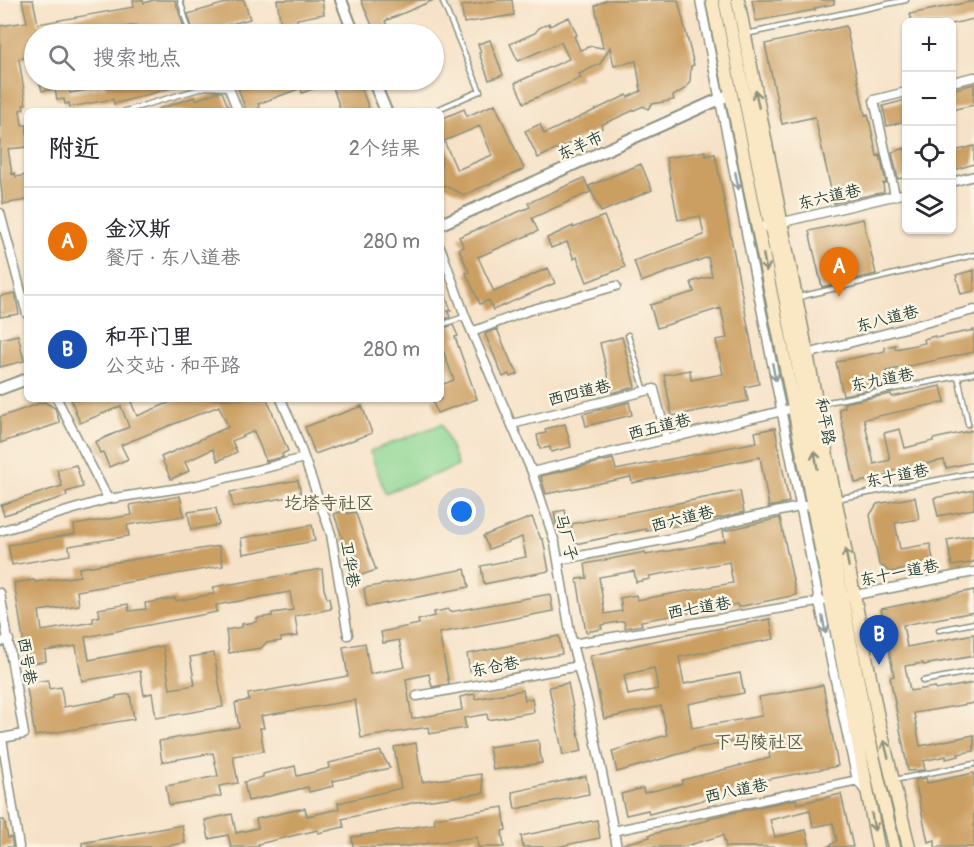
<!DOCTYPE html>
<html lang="zh">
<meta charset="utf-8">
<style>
body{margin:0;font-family:Pangolin,"LXGW WenKai TC",sans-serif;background:#f7f7f7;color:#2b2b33}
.controls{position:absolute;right:18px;top:18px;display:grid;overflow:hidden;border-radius:9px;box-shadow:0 2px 4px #0004}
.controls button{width:54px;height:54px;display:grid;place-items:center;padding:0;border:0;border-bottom:2px solid #e1e1e2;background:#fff;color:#2b2b33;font:30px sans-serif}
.you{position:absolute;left:462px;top:512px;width:21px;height:21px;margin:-15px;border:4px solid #fff;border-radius:50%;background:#1a73e8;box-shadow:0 0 0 9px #1a73e833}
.badge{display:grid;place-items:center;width:39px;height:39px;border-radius:50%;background:#2563eb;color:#fff;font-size:20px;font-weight:700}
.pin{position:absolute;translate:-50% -50px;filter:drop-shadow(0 2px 3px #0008)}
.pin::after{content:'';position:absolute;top:32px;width:21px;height:18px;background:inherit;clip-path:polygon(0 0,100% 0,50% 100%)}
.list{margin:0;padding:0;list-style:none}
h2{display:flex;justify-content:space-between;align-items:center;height:78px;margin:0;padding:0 24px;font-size:26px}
h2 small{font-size:20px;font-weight:400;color:#7c7c81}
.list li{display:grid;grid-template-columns:39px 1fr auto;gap:18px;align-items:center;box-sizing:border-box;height:108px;padding:0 24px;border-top:2px solid #e1e1e2}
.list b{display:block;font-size:22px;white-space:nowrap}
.list p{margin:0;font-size:20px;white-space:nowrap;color:#7c7c81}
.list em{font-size:20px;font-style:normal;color:#7c7c81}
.icon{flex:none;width:33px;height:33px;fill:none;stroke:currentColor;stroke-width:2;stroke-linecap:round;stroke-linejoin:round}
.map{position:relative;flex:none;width:974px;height:847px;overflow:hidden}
.search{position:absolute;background:#fff;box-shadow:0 2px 4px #0004;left:24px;top:24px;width:420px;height:66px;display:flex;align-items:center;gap:15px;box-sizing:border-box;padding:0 21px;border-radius:33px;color:#7c7c81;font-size:22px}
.panel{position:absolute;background:#fff;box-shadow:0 2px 4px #0004;left:24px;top:108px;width:420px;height:294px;border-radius:9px}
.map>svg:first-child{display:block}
</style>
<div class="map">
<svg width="974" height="847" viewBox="0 0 974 847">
<rect width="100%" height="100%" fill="#fcf5e5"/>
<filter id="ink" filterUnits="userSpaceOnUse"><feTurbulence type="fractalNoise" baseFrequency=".0167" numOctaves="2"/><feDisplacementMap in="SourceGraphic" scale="12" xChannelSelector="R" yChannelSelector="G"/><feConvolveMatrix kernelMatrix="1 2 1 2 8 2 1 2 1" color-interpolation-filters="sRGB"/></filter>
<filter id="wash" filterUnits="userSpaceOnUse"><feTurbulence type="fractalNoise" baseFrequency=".008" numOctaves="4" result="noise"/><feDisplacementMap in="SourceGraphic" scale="24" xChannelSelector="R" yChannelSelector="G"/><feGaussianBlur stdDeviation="1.35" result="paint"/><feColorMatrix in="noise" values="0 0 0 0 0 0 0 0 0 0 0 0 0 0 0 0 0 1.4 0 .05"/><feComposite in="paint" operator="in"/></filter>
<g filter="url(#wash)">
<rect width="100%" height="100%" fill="#f6e2c8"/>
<path fill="#8cd693" stroke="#568a64" stroke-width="1.5" d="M442,424l16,42 -73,27 -15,-42z"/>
<g id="blocks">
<path fill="#cb9f62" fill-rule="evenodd" d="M22,0h11l5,24 96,-17 -1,-7h10l1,3 9,-3h22l11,34h-49l-1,-9 -54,9h-48v22l-15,3 7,45 -3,1 1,4 -4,1 2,15h5v22l-19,2 4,25 3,-1 1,4 11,-2v25l-24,4 -3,-28v-150l27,-4z
M236,0h8l6,19 -56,15 -6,-20z
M277,0h45l2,14 -27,5v3l-16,3z
M361,0h73l-49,21 3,6 -13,5z
M499,0h13l2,15 -50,8 -3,-17z
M607,0h71l16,65 -3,1 -1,15 -4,7 -13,8 1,4 -22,4 -4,5 -5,-3 -42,19 1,3 -64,30 -13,-27 15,-7 4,10 83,-39 1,2 13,-6 -5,-30 -22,5 -4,-19 -10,17 -21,10 2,4 -57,25 -9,-20 54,-24 -8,-17 -43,19 -8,-17 25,-11 4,-5 10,-5 1,3 19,-9 8,18 -3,1 6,14 11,-4 12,2 -8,-42z
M752,0h82v4l-19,4v2l-59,11z
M974,1v18l-23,5 -39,-2 -2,-8z
M846,26l19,89 3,-1 9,42 3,-1 6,28h-3l1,9 -50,11 -19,-86 -33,7 -17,-80z
M490,40l13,35 -14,5 -10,-27 2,-1 -3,-8z
M39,80h29l2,13 36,-6 -1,-4 3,-1 -1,-2h86v2l-79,22 -1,-5 -43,8 -1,-4 -4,1 -1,-5 -7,1 -2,-11 -13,2z
M262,80h96l12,31h-29l-10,-29 -29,11 -1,-5 -43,16 2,4 -14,3 -8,-23z
M974,84v21l-23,5v-20z
M217,92h5l8,19h-72v-2l37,-12 1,3z
M906,100v21l-19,5 -4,-20z
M495,104l29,65 -60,26 -23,-11v-65l23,-10 3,7zM480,126l12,29 -35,15 -13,-29z
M974,146v18l-23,7v-19z
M906,148v29l-8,2 -6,-27z
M705,151l1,5 9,-2 44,230 -14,3 3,14 -76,15 -8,-41 26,-5 1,10 32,-6 -7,-34 11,-2 -6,-30 -64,20 -7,-23 44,-13 -3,-10 21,-6 -4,-19 -67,25 -7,-21 70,-26 -4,-19 -22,4 -12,-62z
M641,164l11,26 -51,22 -12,-26z
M584,178l6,14 -58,26 6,13 -60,26 16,35 54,-24 7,15 -62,27 -4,-10 -9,4 -14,-31 3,-1 -10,-23 5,-2 -5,-10 71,-30 -2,-4z
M604,216l21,51 -38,15 -10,-25 -3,2 -7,-17 -16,6 -4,-10 26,-12v2z
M863,219l13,55 -54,13 -13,-56z
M974,270v21l-13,3 -5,-19z
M441,285l10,25 -3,1 2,6 -9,4z
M15,293l4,21 -19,3v-21z
M453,325l5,11 -3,1 22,62 -40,14 -5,-14h9v-14l13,-5 -13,-35v-16z
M497,329l16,38 1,-1 4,8 -8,3 -1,-3 -6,3 -18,-43z
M974,330v22l-88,19 3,15 -46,9 -7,-33 49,-11v-4l10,-2v4l30,-6 -1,-4 11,-3 1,2z
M18,335l6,26 -24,6v-28z
M622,337l13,50 -23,6 -12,-50z
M941,386l4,16 -81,17 10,45 16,-4 -6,-27 16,-4 5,19 28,-7v-2l41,-9v32l-28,6 -2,-8 -57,12 1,4 -33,7 -16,-74 6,-2 -1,-4 47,-9 1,3z
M71,399h67l-7,3 6,14 41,-17h89l21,52 -6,3 1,3 -17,4 -12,-30 -22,10 5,11 -19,9 -5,-12 -28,13 4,9 -18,8 -10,-22 67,-30 -9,-21 -98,39 7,14 -19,8 -6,-15 -3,1 -5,-11 34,-15 -8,-21 -41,17z
M44,402l11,6 5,15 -60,20v-26z
M629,402l3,13 -46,11 -3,-12z
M362,406l10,27 -57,21 -10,-27z
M565,424l6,23 -20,5 -1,-5 -10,2 -3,-14 9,-2 -1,-4z
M775,428l14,74 -11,3 -9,2 -9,-50 -128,26 -1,-6 -85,17 -4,-13 -1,-5 72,-17 3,11 141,-28 -2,-10z
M76,465l7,22 -17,5 1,4 -63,19 -3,-10 61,-19 -5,-16z
M298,480l3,15 -68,12 -3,-15z
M974,490v19l-36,7 -4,-18z
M740,491l4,21 -24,6 -74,13v-2l-71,15 -4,-20z
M180,496l4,20 -57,9 2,11 -60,10 1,9 -58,10 -4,-20 67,-11 -1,-9 58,-10 -2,-10z
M915,497l4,22 -24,4 5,26 30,-5 4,20 -44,8 -11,-8 -9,-49 7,-11z
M216,508l3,17 -28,5 -3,-18z
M347,510l1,4 7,-3 21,59 -20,7 -22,-63z
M565,510l3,16 -11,2 -3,-16z
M532,517l9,22h2l6,32 -65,13 -3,-18 45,-9 -4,-20 -33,12 -6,-13z
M780,518l16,77 -58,12 -1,-3 -96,17 1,4 -17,3 -1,-7 -23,4 1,4 -16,3 -9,-53 10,-1 -2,-14 60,-12 1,3 79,-14 -2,-10zM729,562l4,21 -96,17 -1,-5 -16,3 2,13 -17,3 -6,-37 35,-6 2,11 14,-3 -1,-3z
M312,525l3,16 -72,13 -2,-16z
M974,535v27l-22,4 -5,-26z
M219,546l4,20 -146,25 2,14 -40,6 3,20 51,-9v-4l7,-2 -2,-7 30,-5 1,7 17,-2 -1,-6 30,-5 1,3 38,-7 -1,-7 109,-18 2,20 3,9h2l2,11 -36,7 3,20 -17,2v3l-15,2 -5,5 -32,5 -3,-23 16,-3v-3l15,-2v-4l15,-2v-3l21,-3 -3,-18 -74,13 1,7 -132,25 4,23 74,-14 7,43 25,-4 -5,-28 24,-4 9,54 -67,11 -4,-25 -8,2 -4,-24 -58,10 -6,-35 -31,5 1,10 -19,3 -13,-81 20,-3 1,2 45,-6 -1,-8z
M465,569l4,18 -102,20 -3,-19z
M974,590v22l-71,13 4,22 67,-13v22l-51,9v-2l-18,3 5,25 25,-4 1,3 38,-7v20l-60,10 6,33 54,-11v16l-16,3 1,2 -13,3v-3l-23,5 2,9 -17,1 -18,-94 4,-1 -13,-67z
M550,594l3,17 -114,22 10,51 -17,3 -3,-13 -23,5 6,40 50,-9 -2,-13 15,-3v5l48,-9 2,10 7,-2 2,14 -46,8 -1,-6 -23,4 2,10 -37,6 -1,-7 -67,11 -6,-38 -94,16 3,12h-4l4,23 -31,5 5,27 -19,3 2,10 -52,9 -3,-19 52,-10 -5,-23 -51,9 -3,-21 80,-14 -4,-24 14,-3 -1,-6 100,-18 -5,-29 22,-4 5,31 35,-7 -6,-27 -16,3 -2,-11 38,-8 -1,-4 17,-4 -1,-4 15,-3 1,3z
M770,619l4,20 -95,18 5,27 56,-11 4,20 -56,11 4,24 70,-12 -3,-19 64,-12 15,81 -74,14 1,4 -116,30 -1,-4 -22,5 -5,-21 22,-6 1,5 38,-9v-4l88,-22 -4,-22 -73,13v1l-76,22 -5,-21 55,-16 -6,-29 -57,13 -14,-63 59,-14zM654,668l4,21 -30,6 -4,-20z
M559,636l3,18 -92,17 -3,-17z
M48,680l1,9 12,-2 3,20 52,-9v-2l14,-2 4,25 -99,17 -9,-53z
M568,683l14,68 -19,4 -14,-68z
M538,740l4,23 -49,7 -4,-23z
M416,743l6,39 59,-8 3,19 -68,9 -74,17 2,8 -26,6v-3l-60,14 1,3h-28l-3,-12 -19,4 -4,-19 27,-6 4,19 22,-5 -2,-9 49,-11 2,8 32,-7 -1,-6 63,-15 -7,-41z
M380,751l10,17 -57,13 1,5 -25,6 -1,-5 -60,14 -4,-19 19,-5v-3l32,-8 2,10 33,-8 -1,-5z
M974,773v74h-39v-7l-7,2 -13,-62 11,-2 1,5z
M586,776l3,18 -74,15 -3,-17z
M841,794l12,53h-26l10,-6 -4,-18 -20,4 -3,-17 -40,10 5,17 31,-7 4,17h-84l-3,-12 -41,12h-59v-3l27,-7 -1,-2 60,-15v-2l87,-19 1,5z
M503,807l3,23 -4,1 2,16h-26l-1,-10 -77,10h-47l-1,-10 83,-13 -1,-6z
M0,820h4l4,18 3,-1 2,10h-13z
M597,820l3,18 -44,9h-33l-2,-11z
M182,825l3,18 -25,4h-78v-4z"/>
</g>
</g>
<g filter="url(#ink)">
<use href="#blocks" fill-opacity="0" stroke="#8a907e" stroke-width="1.5"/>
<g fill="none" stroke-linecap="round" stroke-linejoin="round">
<g stroke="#8a907e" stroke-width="7">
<path id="service" d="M180,0l10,34
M746,34l160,-34
M203,80l3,7 22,1
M125,111l81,-24
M434,111l46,-20 -38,-91
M799,297l175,-42
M441,325l23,-8
M628,335l17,56
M958,376l10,48
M818,404l156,-31
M836,499l138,-26
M939,630l35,-7
M923,681l51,-10
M894,780l80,-16"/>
</g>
<g stroke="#8a907e" stroke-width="11">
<path id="minor" d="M700,0l132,666 25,114 8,11
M335,34l16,-5
M237,80l-10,3 11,28
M952,82l22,-5
M952,182l22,-6
M895,195l-21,-95 32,-8
M0,213l27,101
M758,228l148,-35
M441,249l24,67 67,156 23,71 17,101 16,60 29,143
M472,332l55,-21 89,-25
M807,354l167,-44
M57,399l51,100
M281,399l14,33 36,102 17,101
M512,424l142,-35 13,51
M532,472l262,-64
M0,531l108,-32 86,-13 110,-28
M559,560l130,-25 44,-14 71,-15
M0,593l24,141 -22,4 17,109
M850,596l124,-24
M0,642l9,-2
M572,644l251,-43
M417,696l162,-30
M613,831l250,-52"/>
</g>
<g stroke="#8a907e" stroke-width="14">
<path id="tertiary" d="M341,0l13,34
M373,80l13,31
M441,224l290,-130
M0,389l27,-10"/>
</g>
<g stroke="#8a907e" stroke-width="15">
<path id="secondary" d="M712,0l82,408 84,439
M725,0l60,297 83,437 26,113
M738,0l141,723 30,124"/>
</g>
<use href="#service" stroke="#fff" stroke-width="4"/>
<use href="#minor" stroke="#fff" stroke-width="8"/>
<use href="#tertiary" stroke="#fff" stroke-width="10"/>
<use href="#secondary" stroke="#fae7c3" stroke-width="12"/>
</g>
<defs><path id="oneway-shaft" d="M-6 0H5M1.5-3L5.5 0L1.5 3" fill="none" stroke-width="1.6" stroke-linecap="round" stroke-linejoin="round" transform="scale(1.5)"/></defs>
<g stroke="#8c927c">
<use href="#oneway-shaft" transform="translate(757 99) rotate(-101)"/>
<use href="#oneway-shaft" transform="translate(765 263) rotate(79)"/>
<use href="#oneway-shaft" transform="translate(816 460) rotate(-100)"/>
<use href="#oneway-shaft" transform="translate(847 558) rotate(-101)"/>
<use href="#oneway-shaft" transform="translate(886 749) rotate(-105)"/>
<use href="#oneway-shaft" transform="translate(873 822) rotate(80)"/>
</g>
<g stroke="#8f9e9a">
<use href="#oneway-shaft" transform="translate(737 181) rotate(79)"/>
<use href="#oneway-shaft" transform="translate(774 372) rotate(79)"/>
<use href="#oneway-shaft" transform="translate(824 625) rotate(79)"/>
</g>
</g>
<g text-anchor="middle" stroke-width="5" stroke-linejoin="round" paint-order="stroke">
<g font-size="16" fill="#1f3d34" stroke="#fcf5e5">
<text transform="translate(580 145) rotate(-24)" y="6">东羊市</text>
<text transform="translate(829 196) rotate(-13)" y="6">东六道巷</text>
<text transform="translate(887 318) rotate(-15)" y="6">东八道巷</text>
<text transform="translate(882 379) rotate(-11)" y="6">东九道巷</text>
<text transform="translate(579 392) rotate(-14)" y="6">西四道巷</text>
<text transform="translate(826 421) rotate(80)" y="6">和平路</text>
<text transform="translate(659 426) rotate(-14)" y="6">西五道巷</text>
<text transform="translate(897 475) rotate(-11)" y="6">东十道巷</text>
<text transform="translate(682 518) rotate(-14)" y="6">西六道巷</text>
<text transform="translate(567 537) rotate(75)" y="6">马厂子</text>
<text transform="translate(351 564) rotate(81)" y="6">卫华巷</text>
<text transform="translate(899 572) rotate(-11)" y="6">东十一道巷</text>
<text transform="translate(699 607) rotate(-10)" y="6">西七道巷</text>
<text transform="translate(28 661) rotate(81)" y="6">西号巷</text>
<text transform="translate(495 666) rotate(-11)" y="6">东仓巷</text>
<text transform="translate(736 790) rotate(-12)" y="6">西八道巷</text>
</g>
<g font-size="18" fill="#5b5f44" stroke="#fcf5e5">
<text x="329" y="509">圪塔寺社区</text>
<text x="759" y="748">下马陵社区</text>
</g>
</g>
</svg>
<div class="controls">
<button>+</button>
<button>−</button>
<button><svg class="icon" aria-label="locate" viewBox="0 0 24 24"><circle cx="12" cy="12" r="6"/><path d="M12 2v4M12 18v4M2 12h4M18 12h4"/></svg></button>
<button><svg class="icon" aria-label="layers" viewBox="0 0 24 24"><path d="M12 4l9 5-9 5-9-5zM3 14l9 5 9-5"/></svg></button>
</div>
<div class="you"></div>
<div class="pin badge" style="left:839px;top:297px;background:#e8710a">A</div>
<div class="pin badge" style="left:879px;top:665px;background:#1a4fb4">B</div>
<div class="search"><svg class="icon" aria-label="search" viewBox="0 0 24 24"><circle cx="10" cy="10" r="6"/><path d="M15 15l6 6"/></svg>搜索地点</div>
<section class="panel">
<h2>附近<small>2个结果</small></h2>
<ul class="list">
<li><span class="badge" style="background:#e8710a">A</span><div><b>金汉斯</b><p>餐厅 · 东八道巷</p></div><em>280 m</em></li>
<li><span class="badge" style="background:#1a4fb4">B</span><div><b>和平门里</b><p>公交站 · 和平路</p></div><em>280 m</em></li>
</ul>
</section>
</div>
